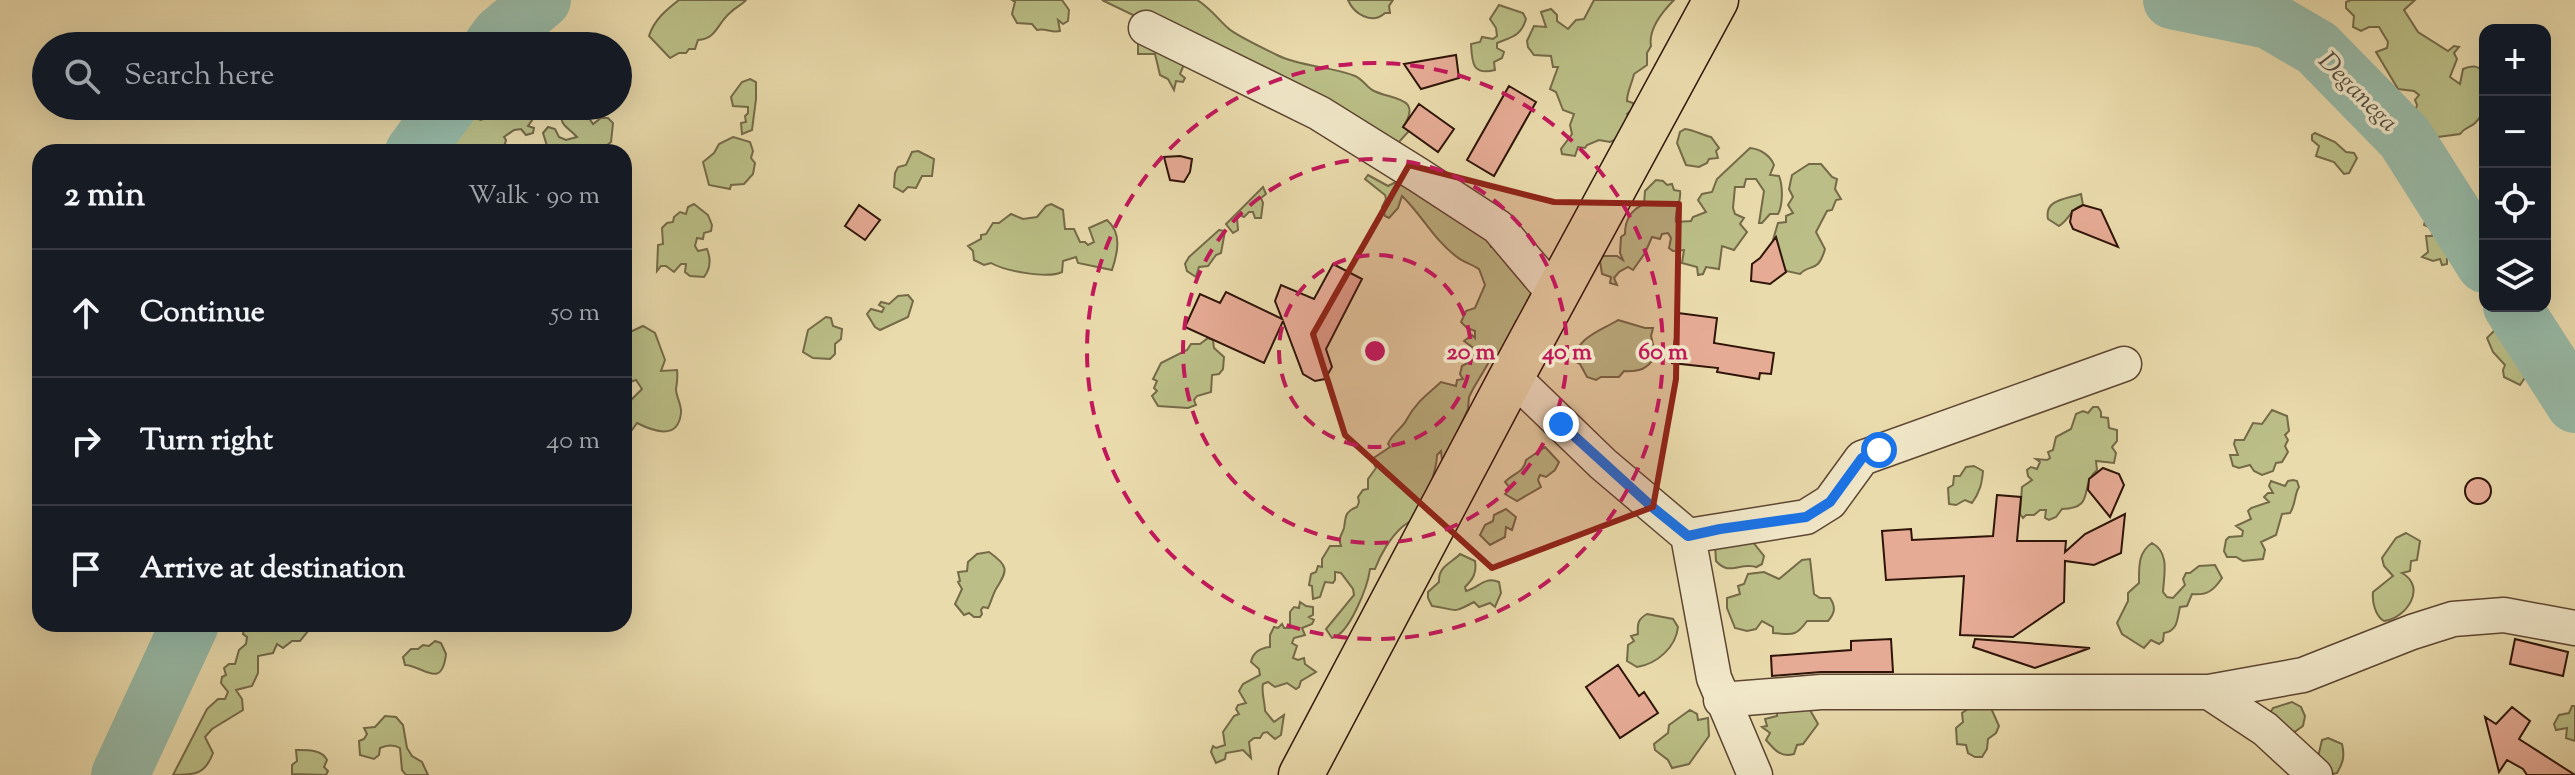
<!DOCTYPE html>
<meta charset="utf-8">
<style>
body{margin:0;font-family:"Sorts Mill Goudy",serif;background:#20242c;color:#f1f3f6}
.controls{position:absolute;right:24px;top:24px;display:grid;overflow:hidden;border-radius:16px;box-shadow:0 8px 32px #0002}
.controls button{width:72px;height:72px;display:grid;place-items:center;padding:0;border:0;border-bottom:2px solid #363941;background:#171b24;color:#f1f3f6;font:40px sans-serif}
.stop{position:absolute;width:24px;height:24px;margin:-18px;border:6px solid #1a73e8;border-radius:50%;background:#fff}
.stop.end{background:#1a73e8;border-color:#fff;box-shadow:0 2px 8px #0008}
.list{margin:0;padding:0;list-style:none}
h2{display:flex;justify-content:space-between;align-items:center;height:104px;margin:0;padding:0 32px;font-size:34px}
h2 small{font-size:26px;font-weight:400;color:#9ea1a6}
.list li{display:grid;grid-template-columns:52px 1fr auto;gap:24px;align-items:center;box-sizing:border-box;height:128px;padding:0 32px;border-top:2px solid #363941}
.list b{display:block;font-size:30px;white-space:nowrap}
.list em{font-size:26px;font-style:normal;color:#9ea1a6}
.icon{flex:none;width:44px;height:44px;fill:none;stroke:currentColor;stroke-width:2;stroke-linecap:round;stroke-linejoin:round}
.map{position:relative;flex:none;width:2575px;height:775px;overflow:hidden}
.search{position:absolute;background:#171b24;box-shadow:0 8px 32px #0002;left:32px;top:32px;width:600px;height:88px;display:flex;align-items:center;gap:20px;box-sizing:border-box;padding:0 28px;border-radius:44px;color:#9ea1a6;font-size:30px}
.panel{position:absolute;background:#171b24;box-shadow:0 8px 32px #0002;left:32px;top:144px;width:600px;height:488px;border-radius:24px}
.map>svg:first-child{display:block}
</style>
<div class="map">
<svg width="2575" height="775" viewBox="0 0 2575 775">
<rect width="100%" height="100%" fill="#eadbac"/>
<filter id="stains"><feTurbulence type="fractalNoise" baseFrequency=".0025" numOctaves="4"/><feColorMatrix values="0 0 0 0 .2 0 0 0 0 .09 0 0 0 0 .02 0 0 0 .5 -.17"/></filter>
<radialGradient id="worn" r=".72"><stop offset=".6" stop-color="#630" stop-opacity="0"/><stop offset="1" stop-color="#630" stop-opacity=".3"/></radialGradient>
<path fill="#bbbf87" stroke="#756a48" stroke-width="2" d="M679,0h67c-4,5 -10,7 -15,12 -14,11 -14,27 -33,28l-3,9h-6l-3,4h-7l-9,5 -21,-22c5,-16 17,-26 30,-36z
M1012,0h50l7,10 -1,11 -5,3 -5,-4 2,11c-9,2 -14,-3 -23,-1l-5,-6 -15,-1 -5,-9 3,-12z
M1102,0h95c12,7 21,19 31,28 7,7 39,22 49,27 24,12 53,11 78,21 8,3 12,12 19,15 19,9 49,6 29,36l6,4 -11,12z
M1348,0h45l-4,6 1,7h-5c-13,12 -31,1 -37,-13z
M1594,0h80c-12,12 -26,29 -23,46l-4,7v12l-13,9c-2,9 -7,18 -7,27l6,2v6l-6,5 3,5 -11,19 -9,4 -11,-2 -12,5 -2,3 -7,-1 -3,9 -13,-2 -1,-5 11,-15 -2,-9 4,-11 -11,-4 -7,-18 -6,-3 8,-22h-5l-2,-11 -17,-1 -6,-8 -1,-6 7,-15 12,1 -5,-15 10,-3 6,6v6l11,8 8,-9 8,-1z
M2351,0h64l-11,10 14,22 30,19 6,-5 5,1 -5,6 3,6 -7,18 10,7 3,-15c9,-4 16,-4 22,5 0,17 3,37 -10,49 -5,5 -10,4 -15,11l-22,3 -6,4c-13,-8 -21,-21 -15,-36l-2,-5 4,-5 -5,-4 -16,-2 -22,-37 11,-4 1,-6 -9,-15h-10l-8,4 -8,-4 1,-11 -8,-8v-6z
M1499,5l24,8 3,6c-5,17 -14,18 -29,24v5l7,4 -2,6 -8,4 1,8c-23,6 -23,-8 -24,-26l9,-2 2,-5 11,2 4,-3 -1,-8 -6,-9z
M1138,43l47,19 -5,12 5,4 -2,4 -7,-1 -2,9 -6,-11 -8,-4 -5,-21h-17z
M750,79l6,3v17l-4,31 -10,4 -1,-11 5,-1 -1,-6 3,-3v-6l-15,-1 -2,-9 11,-15z
M506,106h36l-14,20 6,2 -1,5 -7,2 -5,-6 -7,1 -10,7 2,3 -3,12h-78l13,-7 8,-19 8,-1 7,3 8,-4 3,-7 9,3z
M562,106h39l-2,5 -10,7 4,6 8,-6h7l5,5 -2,19 -5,4v6l-7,-4 -8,-1 -4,5h-43l3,-6 -4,-13 5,-6 7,2 4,8 7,3 11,-3c-12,-13 -18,-10 -15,-31z
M1685,129c9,1 17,6 26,8l8,11 -3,3 2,7 -9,1 -2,4 -8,4 -13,-2 -9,-22 3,-11z
M2315,133l20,9 11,10 8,1 3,5 -8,15 -5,1 -10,-12 -18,-6 3,-10 -7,-6v-5z
M733,137l17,5 3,9 -2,7 4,5 -2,11 -9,10 -13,1 -1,4 -21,-4 -6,-23 11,-9 5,-9z
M1750,148c10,1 20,7 24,17l-4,10 9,1c4,10 4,29 -1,38h-8l-8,9h-3l5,-32 -8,-12h-10l-2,8h-9l-2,21 2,6 9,4 -4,6 7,8 -13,18 -12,-4 -3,23 -13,-2 -3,7 -5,1 -1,-8 -15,-4 2,-13 -11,1 -4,-3 2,-10 -3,-5 -6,1 -2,5 -8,-2 -7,16 -12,17 -5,-3 -9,5 -5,6 3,7 -7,-2 1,-6 -9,-3 -2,-13 3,-5h14l6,4 -3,-7 1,-16 4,-3c0,-15 6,-24 19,-30l1,-13 11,-11 7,1 4,4 5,-1 2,6 6,1c2,10 -6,19 -4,31l15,-1 2,-4 13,-5 -8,-12 4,-6 10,-2 5,-13z
M918,151l16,8 -2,17h-10l-6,12 -8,-1 -5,5 -9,-5 1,-14 3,-6 8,-2 6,-13z
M1809,164h12l11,13 5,2 -2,10 6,10 -5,1 -4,10 -5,1 -11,21 9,17c-7,25 -15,14 -25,25l-14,-3 -13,-31 5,-17 8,-1v-6l7,-3 -5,-8 5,-8 -4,-8 3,-14z
M1368,175l20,11 10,-5 38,26 26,11 27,21 2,8h7l37,46 -12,29 -7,-1 -2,4 3,7 -14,20 -14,10 -16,27 -4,8 -1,12 -22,49 -4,2 -1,-9 -4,4c0,13 -12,50 -20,60 -4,5 -10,8 -15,12 -12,11 -22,28 -27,42h-5c-2,17 -21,66 -38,69l-6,-9 28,-34 -1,-6 -12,-16 -6,-1v8l-2,3 -8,-1 -5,15 -7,2 -1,-13 -3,-1 2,-11 5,-2 2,-6 4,1v-8l8,-13h11c-3,-9 0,-9 3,-18 2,-11 0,-16 13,-21l2,-5 -1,-5 5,-7 5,-1v-10l8,-11 -4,-9 18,-12 -2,-3c5,-12 14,-15 19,-25 9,-17 21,-25 34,-37l15,4 1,-6 6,-1 -3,-5 2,-8 11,-6 3,-10 -12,-9 8,-6 3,3v-7l-8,-3 -6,-6 5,-11 9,-3 10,-23 -6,-16c-7,-5 -16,-7 -22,-12 -23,-17 -35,-42 -55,-61l-4,12 -9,10 -4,-2 -3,-9 4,-8 -1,-4 -20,-16z
M1263,187l3,7 -5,4 2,5 -2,15h-6l-2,-6h-4l-5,5 -4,-2 -3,3 1,12 -5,3 -7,-9z
M2081,194l2,11c-12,3 -13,14 -24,21l-11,-7c-4,-20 19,-20 33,-25z
M694,204l14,11 4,10 -1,6 -7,2 -1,6 -6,-1 -2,8 3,5 9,-2c4,10 4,19 -3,28l-14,-1 -5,-4 1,-8h-5l-7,8 -8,-6h-5l-4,5 1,-26 5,-1 -1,-16 5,-5 6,-1 1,-5 6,-5 6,2 2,-7z
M1051,204l12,6 2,19h9l6,13h5l3,3 6,-3 -5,-14 18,-8c15,13 11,32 5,50l-34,-7 -2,-6 -13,4 -1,11c-14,7 -57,-1 -71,-9l-7,2 -10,-5 -1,-9 -5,-5 13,-7v-4l5,-1 7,-11h6l12,-9 12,5 14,-2 9,-11z
M2439,212l18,32 -10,15v5l-5,1 -2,-6 -7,2 -11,-4 6,-5 -2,-16h6l2,-7 -10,-4c2,-9 7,-10 15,-13z
M1219,230l6,1 -4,22 -5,2 -8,11 -9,1 -3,10 -9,-6 -2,-7 4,-7z
M908,295l5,6 -5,16 -28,13 -5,-3 -8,-13 4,-5 11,3 2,-4 -5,-3 2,-3 8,2 9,-8z
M826,317l5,1 2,8 9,3 -1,10 -6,5v10l-5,5 -17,-1 -10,-6 5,-22z
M627,318l3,14 13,-6 12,7 10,27 -4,11 16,-1c1,8 0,12 -1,19 0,8 6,16 5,24 -3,28 -28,18 -44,10l-5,7 -6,-1 -1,-7 5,-5 1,-17 11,-11 -6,-9 -12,4v-65z
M1618,320l27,8h8l-2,8 5,20c-9,13 -16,16 -32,15l-5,6h-18l-5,3 -9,-3 -7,-13 -6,-3c2,-24 27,-30 44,-41z
M2503,328l12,7c1,15 8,26 11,41l-6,9 -16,-8 -1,-7 2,-5 -12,-13 -6,-14 8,-8z
M1208,338l5,2 1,8 10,9 -1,12 -4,5 -7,1 -1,17 -14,4 -3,4 2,5 -8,3 -30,-2 -6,-10 5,-5 -3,-3 3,-7 -4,-2 8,-16 26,-13 4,-6h9z
M2093,407h5l3,5v5l7,1 1,10 8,2v11l-5,6 4,6 -2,10 -18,-2 1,9c-19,16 0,38 -35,39l-6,8 -7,3 -4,-2 1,-8h-6l-6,5h-8l-3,3 -3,-4 2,-27 10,-7 -4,-4 -1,-6 4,-3 6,2 3,-7 -4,-3 11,1 3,-2 -2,-6 5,-2 3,-13 15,-8 5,-15 7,-3 5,2z
M2272,410l15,6 2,15 -4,4 3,5 -3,6 3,6 -6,10 -6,1 -3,8 -11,4 -8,-4 -4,-6 -11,3 -6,-2 -3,-11h8l-4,-11 1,-4h9l9,-17 9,1z
M1545,447l14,15 -4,8 -9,7 -6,-2 -2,5 3,7 -24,14 -12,-7 5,-6 -5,-6c8,-9 19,-9 21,-22z
M1974,466l9,5c-1,12 -3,21 -11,32l-7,-3 -9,5 -7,-1 -1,-16 5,-3 1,-9h6l6,-9z
M2293,480l4,1 2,6c-5,8 -3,17 -9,26l-8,1 -6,21 -15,7 4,8 -2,9 -20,2 -7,-4h-9l-3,-6 2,-11 3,-3 13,-1 1,-5 -7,-5 15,-7 -3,-8 3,-3 18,-6 -5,-5 4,-4h5l-4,-7 2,-5 14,5 3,-5z
M1506,509l10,8 -4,13 -6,-3 -1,10 -15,8 -10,-10 5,-10 8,-4 1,-6z
M2406,533l14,8 -3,19 -6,1 -1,10 -8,2c25,14 5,45 -18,48 -9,-5 -12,-20 -11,-29l20,-16 -9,-10 -2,-8 14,-20z
M1748,536l16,20 -2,8c-12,6 0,2 -13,2 -15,0 -21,8 -33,-5l-1,-16z
M2152,543c18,10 12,31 11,49l4,5 6,1 12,-13 -2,-6 3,-6h4l9,-7 16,-1 7,13c-8,12 -15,18 -30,16l-5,12 -7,1c-3,12 -2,24 -16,26l-1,8 -4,3 -8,-4 -7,8 -22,-14 -5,-11 11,-22v-8l11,-10c0,-16 -1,-31 13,-40z
M989,552c20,14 19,18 7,37 -3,5 -5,13 -8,19l-5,-1 -2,3 1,4 -2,3h-6l-5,-4 -5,2 -9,-11 7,-15 -4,-7 2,-1 -2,-9 9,-1 1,-9 9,-8z
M1460,554l15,7c2,12 -2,18 -10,26l1,4c13,-3 18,-15 33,-9l2,11 -6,14 -5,-4 -11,4 -5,-5c-24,13 -16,7 -42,4l-4,-8v-6l11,-10c-1,-16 13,-19 21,-28z
M1810,559l4,35 6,4h10c6,9 5,15 -2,23h-21c-12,17 -16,13 -34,12v-6l-11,-6 -6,8 -9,2 -12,-3 -8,-20v-10l13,-4 -2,-8 6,-2 4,-10 16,-2 15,7 23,-19z
M1300,602l6,4 7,1v8l-4,2 5,3 -2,4 -10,4 3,7 -11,3 -2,5 5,3 -4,12 5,2 6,-2 1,6 11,8 -15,9 -2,6 -3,2 -9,-6 -12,4 -7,-5 -5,2c-2,8 2,18 2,27l9,11 10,-7 -3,20 -6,4 -8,-7 -4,1 -3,5h-6l-5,4 2,16 -8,-8 -17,3 -1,6 -9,4 -5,-11 2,-6 3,2 9,-3 -2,-13 11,-16 5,-2 -3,-5 2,-4 8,-2 -7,-12 4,-7 17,-9 -1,-6 -8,-7c2,-10 9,-14 19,-15v-12l4,-8 4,1 4,-4 2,4h6v-16l4,-5 5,1z
M1647,614l26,5 5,8c-2,20 -21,37 -41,40l-10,-6 1,-16 6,-4 -3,-5 7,-2c-1,-10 0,-15 9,-20z
M245,624h64l-1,7 -8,10h-8l-9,7 -6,-4 -4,9 -15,3v17l-6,13 -16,4 6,9 1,11 -31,19 -7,8 8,16c-8,22 -19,22 -40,22l34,-66 11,-10h7l3,-7 -7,-9 1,-6 4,-2 -2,-7 5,-4h6l4,-14 7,-6 1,-7 -4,-3z
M435,641l6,2 5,11c-4,37 -24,11 -41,11l-2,-8 8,-8h7l5,-4 6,1z
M2292,702l9,5 4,9 -2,10 -10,7 -25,-17 5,-8z
M1777,706l33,4 8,14 -15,20 -6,1 -3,9c-14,4 -20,-5 -28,-14l4,-7 -8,-6 5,-1 -2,-7 12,-3z
M2572,706h3v35l-9,-3 1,-10 -11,2 -2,-6 5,-9 10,-2z
M1971,707l20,1 8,18 -3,7 -8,6 -1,10 -5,8h-7l-7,-4 -2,-8 -9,-1 -1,-16 7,-6 -1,-9z
M1690,710l7,4 1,6 10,-2 1,18 -20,28 -17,4 -4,-8 -13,-10 -1,-6 14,-11 1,-8z
M385,716l11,1 7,8 4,23 5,8 10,6 6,13h-22l-4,-5 -2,-22c-7,-4 -13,-3 -20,0l-1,7 -5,4 -14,-4 -1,-14 5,-2 3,-5 -3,-6 11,-1z
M2328,738l14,6c3,12 1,19 -5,29l-10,2 -9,-18 4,-17z
M296,750c11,0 26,-1 31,10l-3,7 4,4 -2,4 -34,-1v-9l5,-4z"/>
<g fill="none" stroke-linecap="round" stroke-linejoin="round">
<path stroke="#98bba8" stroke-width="58" d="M2172,0l97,20 48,28 88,90 80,126
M492,46l9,-12 41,-34
M414,152l34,-46
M2512,306l63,98
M120,775l70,-151"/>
</g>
<path fill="#e6ab95" stroke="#2f1409" stroke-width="2" d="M1456,55l3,23 -38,11 -17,-25z
M1509,86l27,16 -42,74 -27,-16z
M1419,104l35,25 -16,23 -35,-25z
M1180,156l12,3 -2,13 -6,10 -14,-2 -6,-23z
M859,205l21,15 -15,20 -20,-14z
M2083,205l18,5 17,37 -45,-18 -3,-7 2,-11z
M1776,237l10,35 -16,12 -19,-3 1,-17 8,-6z
M1333,264l29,15 -36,70 6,18 -7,12 -10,2 -12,-7 -20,-53 -19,42 -79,-36 15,-33 20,9 6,-11 56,27 -7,-18 6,-16 33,14z
M1678,313l39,5 -3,25 60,10 -3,21 -11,-1 -1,6 -42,-7 1,-4 -46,-5z
M2103,468l16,6 5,11 -14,32 -22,-27 1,-11z
M2465 491a13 13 0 1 1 26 0a13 13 0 1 1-26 0Z
M1997,495l24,2 -4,44h49l-1,11 20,-18 40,-20 -4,39 -27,12 -29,-4 -1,41 -51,35 -53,-2 4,-59 -78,4 -4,-49 29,-2 1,11 81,-4z
M1891,639l2,33h-72l-49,4 -1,-20 80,-6v-9z
M1975,639l115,9 -55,20 -62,-21z
M2515,639l53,13 -5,24 -53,-12z
M1618,665l21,31 5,-4 14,21 -38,25 -34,-51z
M2512,707l18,14 -11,18 56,36h-48l-4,-6 -16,-9 -8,12 -14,-55 11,7z"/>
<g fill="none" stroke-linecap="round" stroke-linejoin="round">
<g stroke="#5e4632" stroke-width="37">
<path id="minor" d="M1146,28l173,85 101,63 78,51 59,70
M1512,376l91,88 85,72 26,142 41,97
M1688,536l118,-19 24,-15 32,-44 262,-94
M2209,692l56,37 50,46
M1721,700l100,-8h388l94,-17 109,-43 41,-13 51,-4 71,13"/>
</g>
<g stroke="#2f1409" stroke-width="47">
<path id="highway" d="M1301,775l211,-399 204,-376"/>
</g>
<use href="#minor" stroke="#f1e8c9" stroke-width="34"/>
<use href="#highway" stroke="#eadbac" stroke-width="44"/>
</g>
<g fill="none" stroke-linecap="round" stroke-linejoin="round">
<path stroke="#1a73e8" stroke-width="10" d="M1561,424l90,82 37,30 32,-7 86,-12 24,-15 32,-44 17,-8"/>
</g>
<path fill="#8f2418" fill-opacity="0.2" stroke="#8f2418" stroke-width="6" stroke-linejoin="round" d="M1409,165l145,37 125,2 -3,175 -23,128 -161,61 -147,-133 -32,-101z"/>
<g fill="none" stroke="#c2185b" stroke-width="4" stroke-dasharray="14 10">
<circle cx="1375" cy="351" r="96"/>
<circle cx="1375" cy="351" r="192"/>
<circle cx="1375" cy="351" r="288"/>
</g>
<g text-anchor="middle" stroke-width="7" stroke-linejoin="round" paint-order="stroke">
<g font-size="26" font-style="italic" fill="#544e41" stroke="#f1e8c9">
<text transform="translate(2359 91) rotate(45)" y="9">Deganega</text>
</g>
</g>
<circle cx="1375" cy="351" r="12" fill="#c2185b" stroke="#f1e8c9" stroke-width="4"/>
<g font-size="24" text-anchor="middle" font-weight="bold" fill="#c2185b" stroke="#f1e8c9" stroke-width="7" stroke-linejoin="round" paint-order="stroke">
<text x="1471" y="359">20 m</text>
<text x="1567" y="359">40 m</text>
<text x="1663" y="359">60 m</text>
</g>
<rect width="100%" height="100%" filter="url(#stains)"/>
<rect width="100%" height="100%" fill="url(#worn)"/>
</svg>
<div class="controls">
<button>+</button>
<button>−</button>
<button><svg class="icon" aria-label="locate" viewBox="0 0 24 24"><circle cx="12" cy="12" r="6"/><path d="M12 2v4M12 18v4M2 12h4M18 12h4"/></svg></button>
<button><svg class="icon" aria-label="layers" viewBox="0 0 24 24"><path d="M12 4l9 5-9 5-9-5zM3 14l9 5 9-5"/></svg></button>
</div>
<div class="stop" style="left:1879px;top:450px"></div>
<div class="stop end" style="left:1561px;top:424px"></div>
<div class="search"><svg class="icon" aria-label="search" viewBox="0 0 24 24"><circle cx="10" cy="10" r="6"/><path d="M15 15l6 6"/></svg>Search here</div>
<section class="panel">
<h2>2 min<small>Walk · 90 m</small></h2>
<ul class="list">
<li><svg class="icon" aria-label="ahead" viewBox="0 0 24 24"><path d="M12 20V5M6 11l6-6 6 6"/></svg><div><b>Continue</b></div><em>50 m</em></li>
<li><svg class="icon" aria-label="right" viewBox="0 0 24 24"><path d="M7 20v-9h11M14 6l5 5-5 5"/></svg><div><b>Turn right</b></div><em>40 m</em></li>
<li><svg class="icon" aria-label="arrive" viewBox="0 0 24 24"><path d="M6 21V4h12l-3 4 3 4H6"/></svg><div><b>Arrive at destination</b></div></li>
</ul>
</section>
</div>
